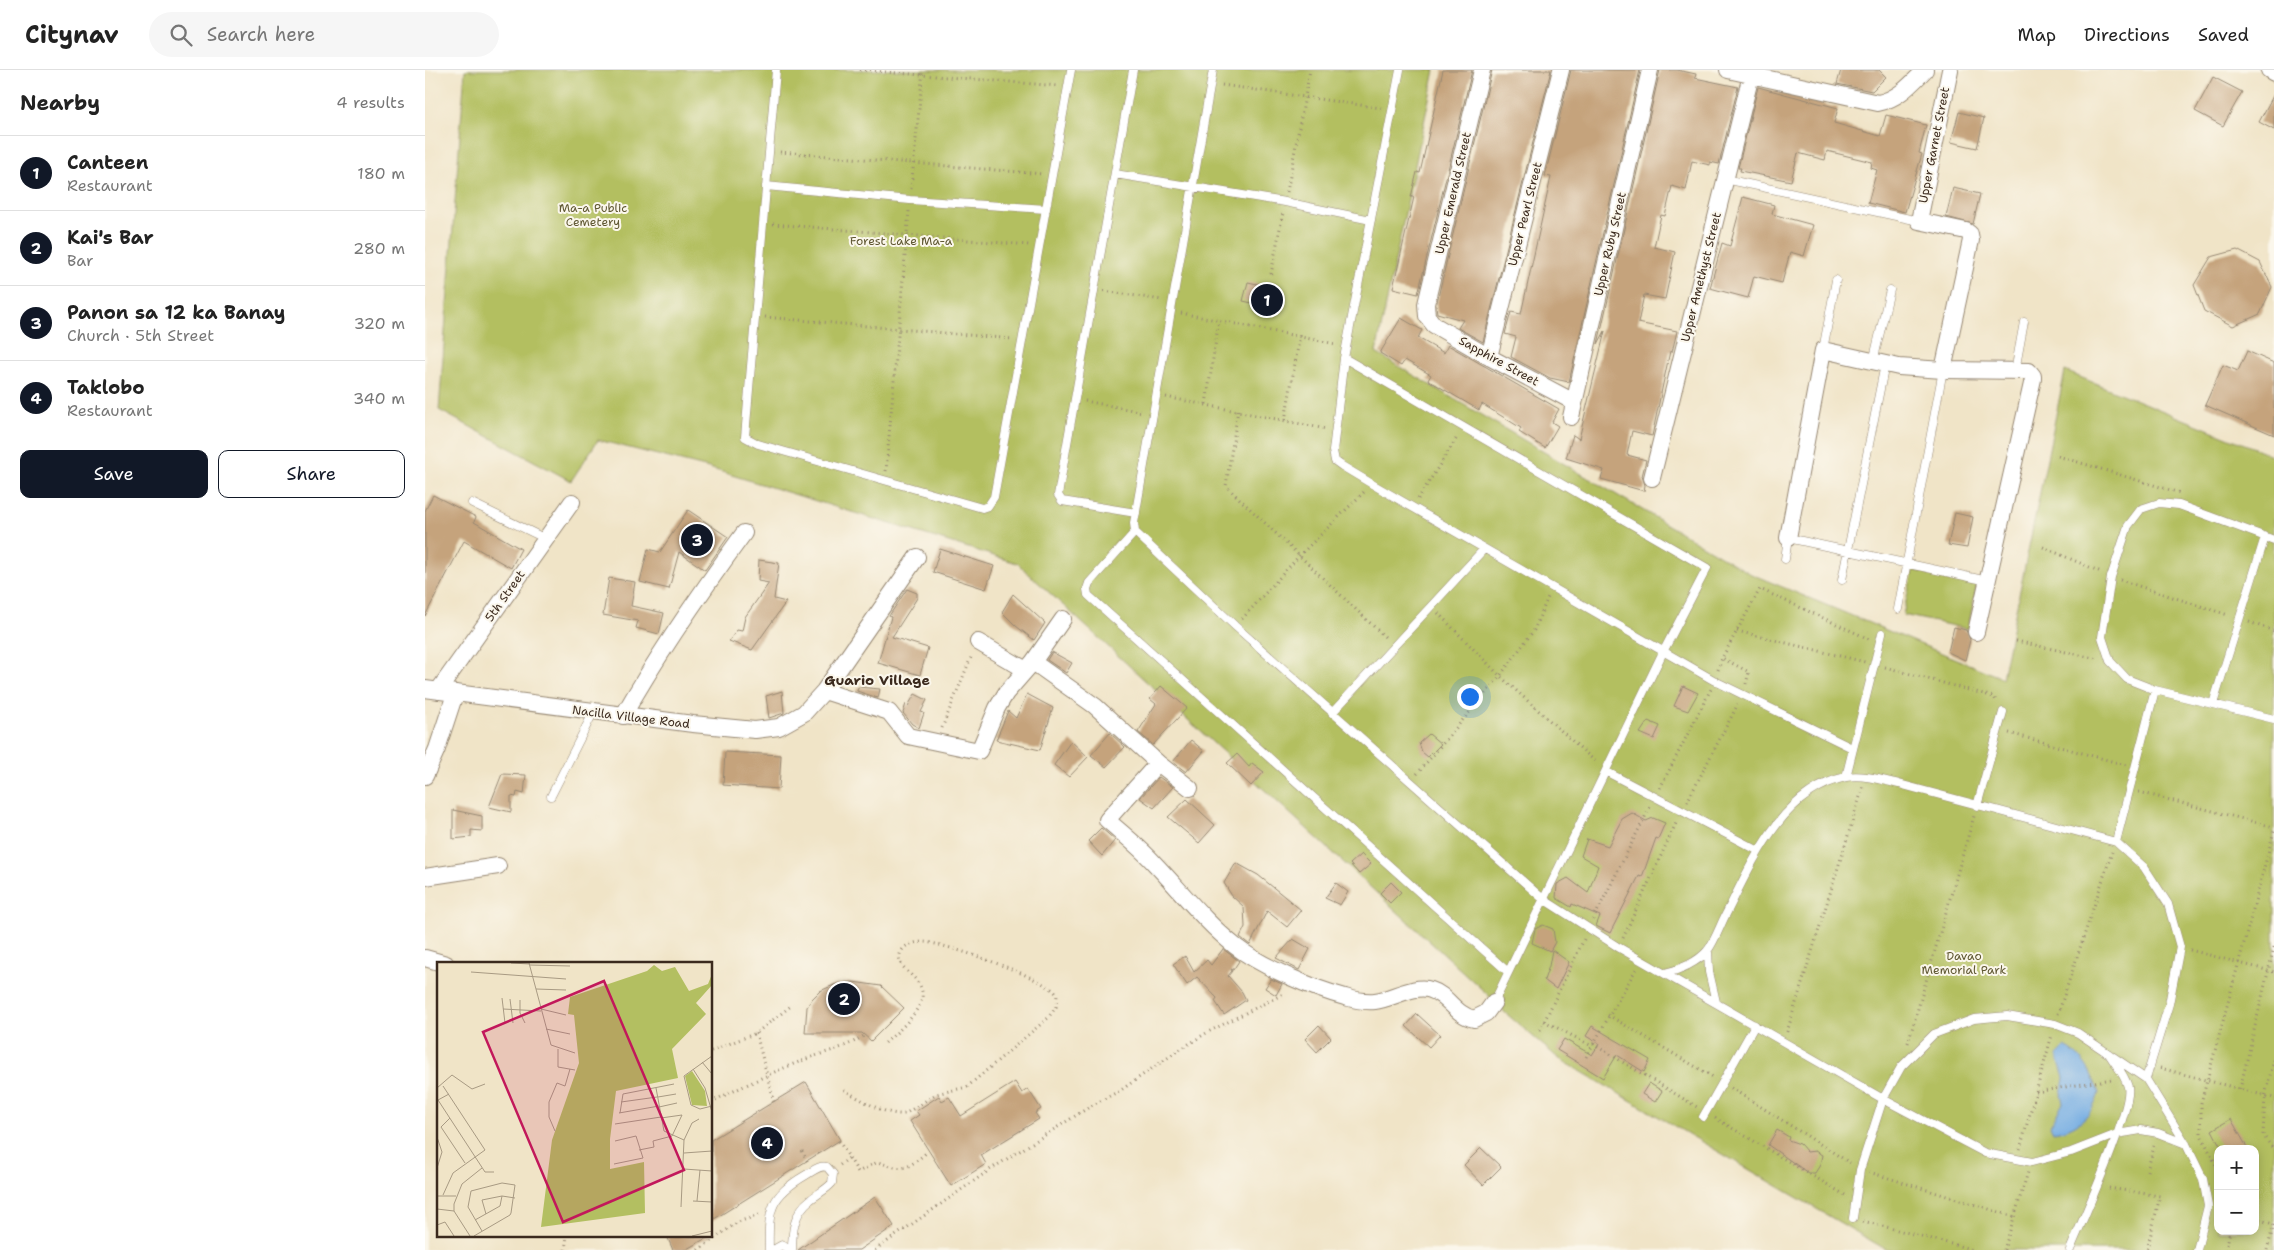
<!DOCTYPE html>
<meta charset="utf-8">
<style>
body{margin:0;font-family:"Shantell Sans",sans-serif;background:#f6f6f6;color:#222}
.controls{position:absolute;right:15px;bottom:15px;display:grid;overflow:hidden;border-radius:10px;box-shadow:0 2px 12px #0003}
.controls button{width:45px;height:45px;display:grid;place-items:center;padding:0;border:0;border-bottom:1px solid #e0e0e0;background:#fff;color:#222;font:25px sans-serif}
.you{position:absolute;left:1044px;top:626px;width:18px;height:18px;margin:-12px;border:4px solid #fff;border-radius:50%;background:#1a73e8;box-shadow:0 0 0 8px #1a73e833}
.badge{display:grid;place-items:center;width:32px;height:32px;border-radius:50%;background:#111827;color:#fff;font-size:16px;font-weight:700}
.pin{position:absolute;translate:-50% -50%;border:2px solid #fff;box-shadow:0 1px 5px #0006}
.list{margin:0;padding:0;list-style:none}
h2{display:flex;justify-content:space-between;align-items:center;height:65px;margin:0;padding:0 20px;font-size:21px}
h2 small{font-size:16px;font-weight:400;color:#767676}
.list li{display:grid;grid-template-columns:32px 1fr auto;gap:15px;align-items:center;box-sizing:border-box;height:75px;padding:0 20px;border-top:1px solid #e0e0e0}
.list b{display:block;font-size:19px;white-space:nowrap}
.list p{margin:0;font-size:16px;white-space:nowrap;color:#767676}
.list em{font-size:16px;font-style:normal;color:#767676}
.actions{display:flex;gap:10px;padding:15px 20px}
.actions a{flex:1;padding:11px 0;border:1px solid #111827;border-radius:10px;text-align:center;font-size:18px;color:#111827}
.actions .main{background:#111827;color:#fff}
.icon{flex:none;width:28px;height:28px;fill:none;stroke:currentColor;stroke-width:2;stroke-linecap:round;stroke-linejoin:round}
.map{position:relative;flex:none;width:1849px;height:1180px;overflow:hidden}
header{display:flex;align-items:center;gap:30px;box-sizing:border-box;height:70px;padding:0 25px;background:#fff;border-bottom:1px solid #e0e0e0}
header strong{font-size:24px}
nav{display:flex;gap:28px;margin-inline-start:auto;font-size:18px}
.search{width:350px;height:45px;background:#f6f6f6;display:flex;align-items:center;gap:12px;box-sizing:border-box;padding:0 18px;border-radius:28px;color:#767676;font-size:19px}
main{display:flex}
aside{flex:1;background:#fff}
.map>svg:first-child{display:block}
</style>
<header>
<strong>Citynav</strong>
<div class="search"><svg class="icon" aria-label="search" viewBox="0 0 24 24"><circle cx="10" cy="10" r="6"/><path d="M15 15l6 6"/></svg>Search here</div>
<nav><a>Map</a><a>Directions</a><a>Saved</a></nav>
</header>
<main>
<aside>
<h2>Nearby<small>4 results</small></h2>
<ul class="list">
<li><span class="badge">1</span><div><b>Canteen</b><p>Restaurant</p></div><em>180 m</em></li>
<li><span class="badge">2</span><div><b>Kai's Bar</b><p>Bar</p></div><em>280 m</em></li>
<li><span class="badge">3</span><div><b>Panon sa 12 ka Banay</b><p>Church · 5th Street</p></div><em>320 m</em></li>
<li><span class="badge">4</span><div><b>Taklobo</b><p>Restaurant</p></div><em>340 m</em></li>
</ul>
<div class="actions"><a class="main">Save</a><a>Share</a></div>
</aside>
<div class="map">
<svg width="1849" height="1180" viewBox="0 0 1849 1180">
<rect width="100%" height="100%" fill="#fbf7ec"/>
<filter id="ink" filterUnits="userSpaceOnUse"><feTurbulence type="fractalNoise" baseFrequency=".02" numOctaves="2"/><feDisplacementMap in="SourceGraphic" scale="10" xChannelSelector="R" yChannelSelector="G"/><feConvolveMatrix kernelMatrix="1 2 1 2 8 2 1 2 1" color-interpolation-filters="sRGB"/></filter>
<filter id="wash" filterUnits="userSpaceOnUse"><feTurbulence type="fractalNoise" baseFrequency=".0096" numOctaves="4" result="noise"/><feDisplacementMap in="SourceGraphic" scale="20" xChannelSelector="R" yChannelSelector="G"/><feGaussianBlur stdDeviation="1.12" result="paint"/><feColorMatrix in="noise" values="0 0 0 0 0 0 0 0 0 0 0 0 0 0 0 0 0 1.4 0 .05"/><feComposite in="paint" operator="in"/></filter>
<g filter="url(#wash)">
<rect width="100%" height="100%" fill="#f0e4c7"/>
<path fill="#b3bf61" stroke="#777440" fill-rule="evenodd" d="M40,0h970l-59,283 375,221 251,104 63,-307 209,85v794h-387l-329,-192 -56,-48 -15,-16 -470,-431 -308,-95 -111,-28 -27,41 -132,-71zM1793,1079h37v82h-37z
M1488,500l64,14 -9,45 -65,-14z"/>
<path fill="#72abe2" stroke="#566a80" d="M1640,977c19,9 27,27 34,46 -7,23 -22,36 -46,39l-3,-6 13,-23 -2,-8 3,-17 -7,-23z"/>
<g id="blocks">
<path fill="#c5a37c" d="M1018,0h29l-54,224 -25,-6 21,-91h-3l6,-25 3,1z
M1067,0h59l-68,272 -25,-14 5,-8 -26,-7 -1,-7z
M1146,0h69l-71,312 -19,-4 -39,-21 5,-20 -11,-3 6,-22 10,2 30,-137 -6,-1z
M1235,0h17l19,4 -1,4 43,9 -19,77 -9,-2v3l-18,-4 -6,29 -14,-4 -7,30 -4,-1 -7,32 21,5 -10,47 -21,-4 -6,28 39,8 -5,21 -2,-1 -18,85 -20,-5 -5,24 19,5 -4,16 3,9 -1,6 -43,-12 3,-9 -38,-12 7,-23 6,4 26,-108 -7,13z
M1416,0h38l7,7 -14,14 -35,-7z
M1788,7l29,15 -19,34 -28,-15z
M1333,17l80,21 -4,15 46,13 6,-21 40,10 -7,28 3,1 -17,58 -37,-9 9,-33 -6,-2 1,-6 -45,-11 -2,9 -27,-7 -7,28 -51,-10 1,-3h-3z
M1849,24v36l-15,-8z
M1534,42l25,6 -7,30 -26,-6z
M1528,118l27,6 -7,30 -27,-7z
M1318,127l31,8 -2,9 41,11 -9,31 -14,-4 -8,31 -28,-7 -6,22 -38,-10 12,-45 8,3z
M1812,180l23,12 12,25 -12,27 -27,12 -29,-15 -10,-26 17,-28z
M823,212l28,6 -5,19 -28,-6z
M976,248l21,12 -4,8 26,15 4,-8 111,64 -7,13 6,4 -13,22 -26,-16 2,-4 -39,-24 -3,6 -51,-30 3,-5 -26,-15 -4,6 -21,-13z
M1822,281l27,12v72l-69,-30 18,-40 15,6z
M8,425l43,22 -2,5 47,27 -10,19 -47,-27 -39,75v-105z
M263,440l40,27 -23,33 -26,-18 -10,37 -29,-7 8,-33 12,3z
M1530,443l18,4 -6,31 -19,-3z
M515,479l54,17 -8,23 -53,-17z
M334,490l20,3 -5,36 12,3 -34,48 -23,-9 8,-11 5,1 3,-14 24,-34 -11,-2z
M184,508l26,4 -4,24 33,7 -5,21 -23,-6 2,-7 -35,-6z
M482,519l10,4v5l-25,39 36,11 -8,27 -42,-12 13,-46 -2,-1z
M588,524l32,29 -11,17 -18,-14 -14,-14z
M1529,557l12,3 4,10 -5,20 -17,-8z
M627,582l20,11 -6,10 -19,-13z
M736,616l26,22 -34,37 -15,-13 18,-28 -6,-5z
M1258,616l15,7 -10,18 -14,-5z
M433,617l22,2 -2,9 -21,-7z
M357,621l2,22 -15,5 -3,-22z
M490,624l12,6 -6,12 3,1 -5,15 -7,-4 -9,-11 3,-9 2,2z
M602,624l26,14 -13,42 -44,-10 12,-29 8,7z
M1223,651l12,5 -6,13 -14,-6z
M685,663l15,14 -19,20 -15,-12z
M1004,664l12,10 -13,13 -6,-5 -3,-9z
M766,670l13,11 -18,21 -13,-10z
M646,671l17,16 -19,20 -15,-12z
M300,682l56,3 -2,34 -56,-4z
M812,684l12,13 3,-4 12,9 -13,14 -24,-23z
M77,704l24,1 -2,19 -7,-2 -1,5 -5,-1v16l-22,-5z
M734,707l14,10 -19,21 -14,-10z
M762,729l28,26 -16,18 -31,-26z
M28,740l29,6v15l-11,-1v7l-18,2z
M1207,743l14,8 7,-3 12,5 -7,16 -2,-1 -14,39 -3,-1 -29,57 -14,-7 4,-10 -28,-12 -1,3 -15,-9 1,-14 11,-6 20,15 10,-27 -17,-10 6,-17 21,7 14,-27z
M676,758l14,12 -13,16 -14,-15z
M936,784l10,10 -12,10 -9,-10z
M811,793l22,12 43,35 -14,17 -20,-16 -17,34 -10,-8 5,-10 -1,-20 -12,-11 -8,-13z
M966,812l10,10 -11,11 -10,-10z
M911,813l12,9 -8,13 -15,-7z
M1118,855l10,4 2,13 -5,9 -18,-8 3,-14z
M868,869l17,10 -11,21 -23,-12z
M798,879l16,12 -6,9 -2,-1 1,2 -4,5 14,16 4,8 -22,15 -9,-14 2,-3 -20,-21 -10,8 -14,-21 12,-8 9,16 13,-12 4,5z
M1127,880l17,12 -13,27 -12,-9 5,-14z
M846,909l11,5 -6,11 -11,-7z
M428,912l28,4 23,22 -33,33 -9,-8h-57l2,-26 5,-8 8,-8 14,-6z
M992,944l23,21 -11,12 -23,-21z
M894,955l12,13 -14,14 -12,-13z
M1167,956l58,34 -6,12 -27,-17 -14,23 -46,-28 7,-11 28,16 7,-11 -13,-8z
M381,1012l34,58 -129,81v-81z
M590,1012l7,11 6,-4 13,20 -6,4 4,6 -58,36 5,9 -35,22 -41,-65 9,-6 -3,-4 23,-15 3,5 7,-4 12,19z
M1224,1013l13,8 -7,11 -13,-8z
M1806,1049l17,30h-26l-10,-19z
M1352,1060l12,7 -1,3 12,4 7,8 8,-1 7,4 -2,10 -5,8h-7l-40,-28z
M1056,1078l20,19 -18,18 -19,-20z
M450,1127l19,29 -35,24h-61z
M242,1166h43l-25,14h-12z"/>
</g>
</g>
<g filter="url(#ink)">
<use href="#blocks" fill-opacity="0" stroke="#968772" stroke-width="1"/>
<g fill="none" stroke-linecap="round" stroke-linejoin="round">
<g stroke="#968772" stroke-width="9">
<path id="service" d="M351,0l-31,367 13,7 224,64 6,-2 6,-9 77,-427
M708,0l-75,425 4,6 74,12
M788,0l-79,453 1,9 100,94 308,273 75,48 265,152 102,54 47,9 39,-10 46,-18 24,-4 17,3 28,11
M975,0l-56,288 -11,93 2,10 7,5 30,18 343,197 137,67
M690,104l170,28 86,18
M1300,109l194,42
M341,116l144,14 136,9
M1398,280l13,-70
M919,288l363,210 -44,84 -169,350
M1448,292l17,-72
M1590,301l9,-49
M47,433l74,36
M710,462l-46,51 -2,6 1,6 420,377
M1849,470l-95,-35 -20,-2 -18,6 -13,17 -17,51 -9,60 8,24 17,18 28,11 119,29
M1360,489l3,-21 200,43
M1417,510l43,-216
M1473,539l45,-239
M1788,634l52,-167
M907,643l152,-164
M1182,702l152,79
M1421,707l36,-144
M126,726l42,-83
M1552,736l26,-94
M1691,772l39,-152
M1283,880l1,22 7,30
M1240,903c15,-3 33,-11 43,-23 7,-10 12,-24 17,-34 27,-53 56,-125 121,-139 17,-3 36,3 53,7l217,58 28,25 24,37 12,43 -11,57 -23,75
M1278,1047l52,-92
M1428,1148l7,-48 23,-71 18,-32 33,-33 40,-15 33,-3 48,8 23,9 68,46 40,65 17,35 5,27 -11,44
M344,1180c-1,-41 1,-54 37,-75 7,-4 13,-10 21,-8l6,7 -1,9c-6,7 -15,11 -22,17 -16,12 -18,32 -18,50
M348,1180l9,-5 8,5
M1645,1180c11,-27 63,-141 58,-163 -3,-12 -13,-23 -19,-33"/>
</g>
<g stroke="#968772" stroke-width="18">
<path id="minor" d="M1057,0l-56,234 1,12 7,9 55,32 85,45
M1303,0l150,33c20,-4 32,-18 47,-33
M1844,0l5,3
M1064,287l72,-287
M1518,300l28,-130 -1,-6 -4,-3 -47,-10 31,-151
M1146,347l79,-347
M1227,408l99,-403
M1363,468l35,-188 76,17 44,3 86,1 4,5v3l-57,253
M553,572l48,28
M608,592l62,44 63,57 -51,57c16,14 34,28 48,44 26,27 50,58 80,82 27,21 77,42 110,51 10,3 20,5 30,4 17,-2 39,-17 56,-11 17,5 24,25 43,29l12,-6 8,-11
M0,619l268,35 62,6 24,-3 25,-14 20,-22 93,-134
M13,621l134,-189
M399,621l65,21 19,24 71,15 18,-43 9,-15 27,-31 30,-43
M198,646c36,-64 78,-124 121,-183
M733,693l32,25
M0,706l12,-27 18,-55
M0,807l73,-11
M0,888l21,6"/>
</g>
<path stroke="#968772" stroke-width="3" stroke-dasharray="1 4" stroke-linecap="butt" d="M435,0l199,16
M797,15l159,23
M355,82l263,22
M486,119l12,-119
M862,122l23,-122
M348,154l256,21
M846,204l12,-61
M679,221l58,9
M756,243l155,31
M340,247l248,22
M741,327l160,32
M660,331l58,11
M781,334l13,-84
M813,340l-12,76 160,152
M860,350l15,-85
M1633,386l122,37
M461,401l23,-260
M993,429l40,-63
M1618,477l58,25
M1695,510l108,35
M1013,543l62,63 97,87
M817,549l57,-63 65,-64
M1824,552l25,9
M1312,561l128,31
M1591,571l82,18
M1460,597l109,30 3,6
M1293,600l4,-12
M1321,614l3,-12 -27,-14 38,-69 109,50
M517,658l30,-73
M1584,663l117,32
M992,704l83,-98 34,-46 14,-33
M1235,718l51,-99
M1714,722l135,35
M1262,732l51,-98
M1168,850l57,-113
M1198,868l54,-117
M1765,880l84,22
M1633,944l54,-162
M1183,945l105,62
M1119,951l48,25
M1115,960l45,-93
M1362,962l76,-245
M331,963l18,69
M1483,973l66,-227
M1168,974l104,63
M286,981l45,-18 35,-27
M1161,987l50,-88
M1849,990l-9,35 -2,40 11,15
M1735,998l114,30
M1306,1018l119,75
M1815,1019l34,-142
M419,1020c17,9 41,26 61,24l31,-20 31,-7 81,-69 8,-11 1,-12c-7,-16 -113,-52 -133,-53 -9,0 -19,2 -23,10 -10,19 31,25 19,52 -8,16 -23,28 -36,40
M1611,1022l76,-13
M286,1032c31,-15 61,-30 93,-42 20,-8 43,-12 61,-25
M1290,1048l130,77
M414,1071l19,31 20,-10c26,9 28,8 48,-9
M1595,1079l32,-114
M377,1081l6,11
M415,1095l9,-7
M1793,1099l-17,-34v-32l73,-272
M1722,1101l8,-28
M1444,1102l146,45
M1684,1118l51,8 -13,54
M1830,1148l18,6
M1438,1151l111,29
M140,1180l2,-14
M273,1180l40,-28 21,-7
M450,1180l116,-81 100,-63 30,-16 55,-38 32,-20 77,-39
M1579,1180l24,-78
M1801,1180l4,-19
M1842,1180l7,-26"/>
<use href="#service" stroke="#fff" stroke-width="8"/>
<use href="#minor" stroke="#fff" stroke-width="16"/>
</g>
</g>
<g text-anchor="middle" stroke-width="4" stroke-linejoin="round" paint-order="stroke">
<g font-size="12" fill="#3b2a1e" stroke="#fbf7ec">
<text transform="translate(1509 75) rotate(-79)" y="4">Upper Garnet Street</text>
<text transform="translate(1028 123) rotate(-77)" y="4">Upper Emerald Street</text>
<text transform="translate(1100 144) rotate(-76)" y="4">Upper Pearl Street</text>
<text transform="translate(1185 174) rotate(-77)" y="4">Upper Ruby Street</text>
<text transform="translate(1276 207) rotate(-76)" y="4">Upper Amethyst Street</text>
<text transform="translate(1074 291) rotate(29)" y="4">Sapphire Street</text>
<text transform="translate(80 526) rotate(-55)" y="4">5th Street</text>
<text transform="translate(206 647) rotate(7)" y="4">Nacilla Village Road</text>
</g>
<g font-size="12" fill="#5f5732" stroke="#fbf7ec">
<text x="168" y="142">Ma-a Public<tspan x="168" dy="14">Cemetery</tspan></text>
<text x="476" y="175">Forest Lake Ma-a</text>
<text x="1539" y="890">Davao<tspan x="1539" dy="14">Memorial Park</tspan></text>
</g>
<g font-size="14" font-weight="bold" fill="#3b2a1e" stroke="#fbf7ec">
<text x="452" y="615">Guario Village</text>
</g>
</g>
<g transform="translate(12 892)">
<rect width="275" height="275" fill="#f0e4c7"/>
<path d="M217,3l8,6 13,-4 14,24 19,-7 4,-10v11l-16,18 10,11 -34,35 6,29 -62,13 -6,48v30l34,-7 1,51 -104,14 11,-87 27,-77 -5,-48 -6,-1 2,-17 77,-26zM255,109l13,20 2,15 -15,-1 -7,-29z" fill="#b3bf61"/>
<path fill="none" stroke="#a89a83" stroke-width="1" d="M74,1l19,1M92,1l22,82 24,8M93,3l40,1M34,10l95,7M99,27l30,1M65,36l3,25M73,37l3,24M83,38v13l5,10M66,47l38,2M104,47l25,6M109,67l24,5M121,87v18l17,3M275,94l-28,20 7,29 9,4 12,-3M265,100l10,12M256,107l12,19 7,24M0,126l15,-13 20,14 13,-5M219,126l8,43 20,9M12,132l-11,6 47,72h9M221,135l18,-3M184,140l36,-5M222,145l18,-4M182,151l40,-7M183,151l3,-19 51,-10M13,156l-9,9 24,36M178,162l46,-7M118,169l-6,-14v-15l8,-19 8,3 5,-17M0,175l5,15 -5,16M202,188l15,-3 -1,-6 19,-5 10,-21 -21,3M247,191l28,-2v6M177,202l29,-6 -7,-22 -21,5M247,207l28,2M6,233l10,-22 32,-23 -42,-64M0,234h19M256,239l19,1M260,239l3,-31M244,245l3,-67 8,-17 7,-4M0,247l17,2M49,252l-4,-14 20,-4 13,2M38,258l25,-14 2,-10M0,263l8,-3 9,14M33,274l-16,-25v-7l8,-20 20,-16M37,274l36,-21 1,-2 4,-28 -13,-2 -31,8 -3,16 14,24M255,274l20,-5"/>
<path fill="#c2185b" fill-opacity="0.15" stroke="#c2185b" stroke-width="2.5" d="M167,19l80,189 -121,52 -80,-190z"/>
<rect width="275" height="275" fill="none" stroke="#3b2a1e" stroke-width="2.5"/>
</g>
</svg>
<div class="controls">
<button>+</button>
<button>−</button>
</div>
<div class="you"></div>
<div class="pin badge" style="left:842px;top:230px">1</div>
<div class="pin badge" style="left:419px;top:929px">2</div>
<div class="pin badge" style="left:272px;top:470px">3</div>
<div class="pin badge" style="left:342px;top:1073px">4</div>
</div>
</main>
